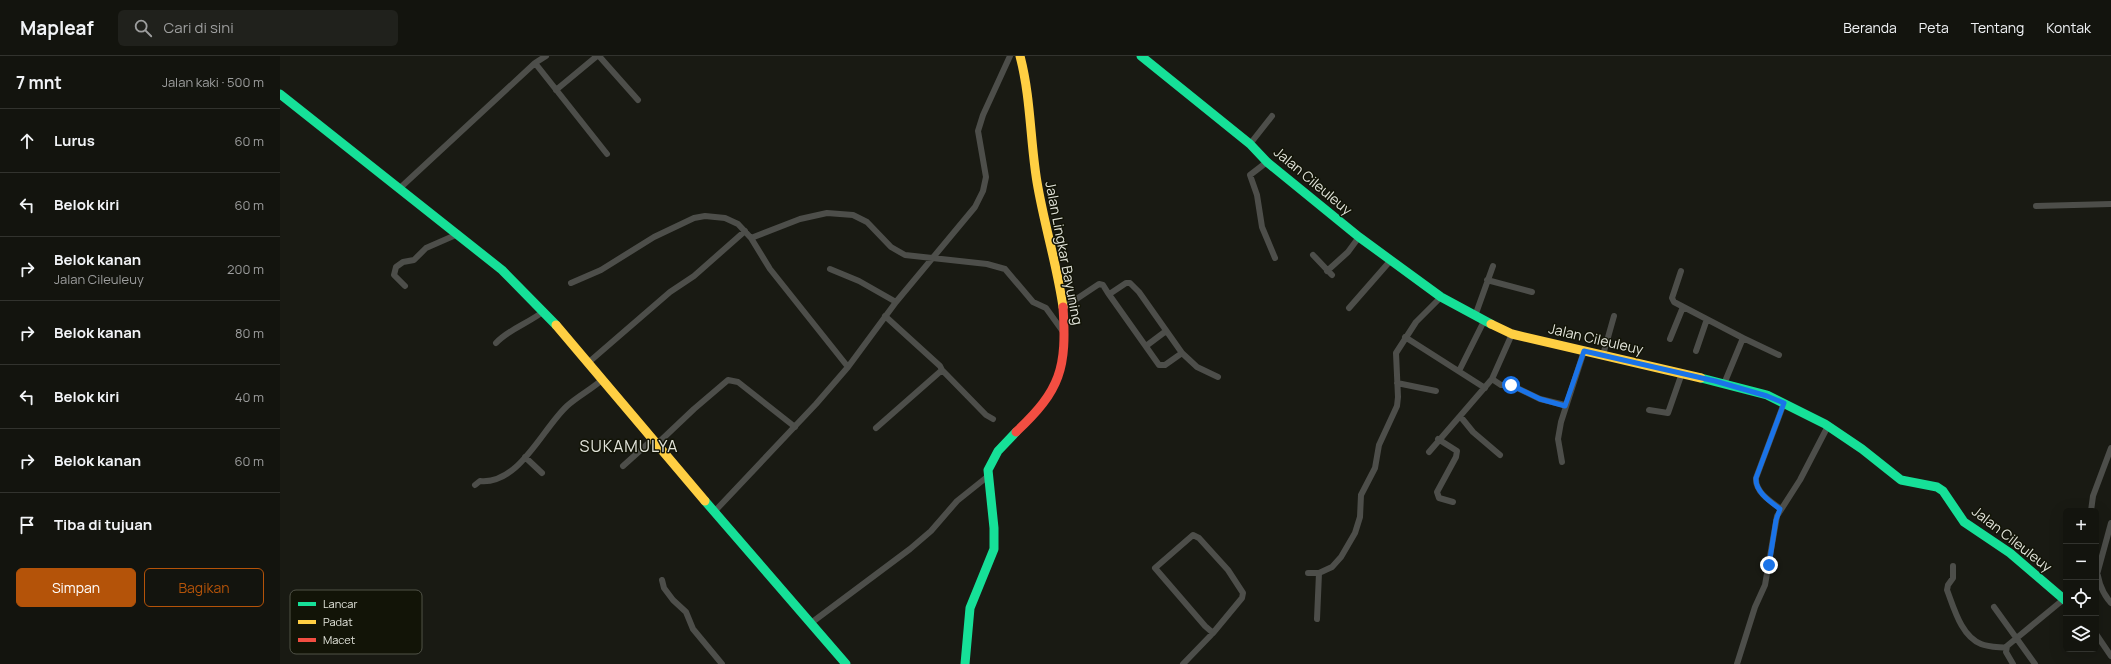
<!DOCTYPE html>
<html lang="id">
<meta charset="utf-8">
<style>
body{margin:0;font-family:Manrope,sans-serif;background:#20211c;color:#f1f3f6}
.controls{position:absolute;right:12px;bottom:12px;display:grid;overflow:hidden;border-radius:6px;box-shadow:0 4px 16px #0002}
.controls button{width:36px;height:36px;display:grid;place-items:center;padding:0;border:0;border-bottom:1px solid #32332e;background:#13140e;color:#f1f3f6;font:20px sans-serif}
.stop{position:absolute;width:12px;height:12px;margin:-9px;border:3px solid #1a73e8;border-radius:50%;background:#fff}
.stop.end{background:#1a73e8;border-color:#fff;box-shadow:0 1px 4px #0008}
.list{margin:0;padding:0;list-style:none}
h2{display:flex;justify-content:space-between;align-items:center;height:52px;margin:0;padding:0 16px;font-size:17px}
h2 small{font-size:13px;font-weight:400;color:#9d9e9e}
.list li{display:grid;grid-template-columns:26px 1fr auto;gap:12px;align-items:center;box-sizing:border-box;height:64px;padding:0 16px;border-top:1px solid #32332e}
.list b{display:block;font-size:15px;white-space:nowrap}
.list p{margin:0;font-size:13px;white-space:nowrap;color:#9d9e9e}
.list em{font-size:13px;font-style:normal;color:#9d9e9e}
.actions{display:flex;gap:8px;padding:12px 16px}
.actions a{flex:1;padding:9px 0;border:1px solid #b45309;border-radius:6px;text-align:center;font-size:14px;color:#b45309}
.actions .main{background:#b45309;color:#fff}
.icon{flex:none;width:22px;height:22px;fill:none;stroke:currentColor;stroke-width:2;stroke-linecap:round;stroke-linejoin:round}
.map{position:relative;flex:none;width:1831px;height:608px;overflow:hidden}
header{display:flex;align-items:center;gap:24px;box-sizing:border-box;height:56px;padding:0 20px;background:#13140e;border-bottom:1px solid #32332e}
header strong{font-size:19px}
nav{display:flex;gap:22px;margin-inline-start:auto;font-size:14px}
.search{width:280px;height:36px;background:#20211c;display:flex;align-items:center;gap:10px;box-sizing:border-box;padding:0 14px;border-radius:6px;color:#9d9e9e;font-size:15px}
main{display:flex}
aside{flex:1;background:#13140e}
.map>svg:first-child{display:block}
</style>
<header>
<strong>Mapleaf</strong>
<div class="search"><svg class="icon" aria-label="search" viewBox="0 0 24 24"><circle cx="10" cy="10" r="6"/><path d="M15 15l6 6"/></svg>Cari di sini</div>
<nav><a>Beranda</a><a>Peta</a><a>Tentang</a><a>Kontak</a></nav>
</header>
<main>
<aside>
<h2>7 mnt<small>Jalan kaki · 500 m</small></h2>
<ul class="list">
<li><svg class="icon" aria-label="ahead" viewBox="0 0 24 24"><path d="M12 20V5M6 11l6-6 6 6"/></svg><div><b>Lurus</b></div><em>60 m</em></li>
<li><svg class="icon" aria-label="left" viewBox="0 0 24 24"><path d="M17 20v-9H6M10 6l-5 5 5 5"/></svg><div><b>Belok kiri</b></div><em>60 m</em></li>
<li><svg class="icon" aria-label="right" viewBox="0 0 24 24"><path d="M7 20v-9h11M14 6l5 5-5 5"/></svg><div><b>Belok kanan</b><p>Jalan Cileuleuy</p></div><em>200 m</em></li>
<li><svg class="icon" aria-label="right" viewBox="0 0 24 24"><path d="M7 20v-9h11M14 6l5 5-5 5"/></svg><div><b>Belok kanan</b></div><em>80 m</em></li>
<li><svg class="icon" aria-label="left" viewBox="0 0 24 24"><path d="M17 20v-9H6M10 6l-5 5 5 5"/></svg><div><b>Belok kiri</b></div><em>40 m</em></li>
<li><svg class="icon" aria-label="right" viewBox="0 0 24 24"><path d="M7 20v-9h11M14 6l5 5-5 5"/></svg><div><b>Belok kanan</b></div><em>60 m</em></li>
<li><svg class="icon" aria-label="arrive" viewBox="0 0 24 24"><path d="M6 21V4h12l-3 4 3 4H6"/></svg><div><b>Tiba di tujuan</b></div></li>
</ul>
<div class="actions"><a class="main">Simpan</a><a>Bagikan</a></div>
</aside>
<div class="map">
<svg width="1831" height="608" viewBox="0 0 1831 608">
<rect width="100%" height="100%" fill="#191a13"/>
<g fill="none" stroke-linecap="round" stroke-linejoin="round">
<path stroke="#4d4e4a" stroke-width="6" d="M319,0l39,44
M255,7l72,91
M276,34l41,-34
M970,88l22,-28
M987,106l-17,13 7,20 5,32 13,31
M120,132l135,-125 11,-7
M1756,150l75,-2
M471,182l49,-19 27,-6 26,2 14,7 24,25 14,8 82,9 18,5 28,33 13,6 18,25
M1033,199l19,20
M550,213l29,12 37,21
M1047,215l21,-19 11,-15
M1401,215l-9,27 2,4 69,36 -19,46
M1207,224l45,12
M291,227l30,-13 53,-33 40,-19 11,-2 20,2 13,6 13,14 19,31 78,98
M125,230l-11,-11 2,-8 7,-5 11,-2 12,-12 32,-14
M828,237l51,72h6l17,-12
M783,252l36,-24 4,1 5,8h3l15,-10h4l9,9 43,61 15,14 21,10
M1069,252l42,-48
M1195,260l18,-50
M1125,281l80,51
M1463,282l36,17
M1390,283l13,-32
M216,287c13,-14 33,-20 48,-32
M866,290l20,-15
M1416,295l11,-32
M1323,299l11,-39
M309,306l81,-70 24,-16 51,-45
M662,314l44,45 7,4
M1179,315l25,-50
M1212,323l9,6h10l29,14 25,6
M1117,327l39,8
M1369,354l19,3 14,-40
M1180,360l13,16 27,23
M596,372l66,-58 -2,-4 -55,-50
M1158,383l19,12 -1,6 -19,35 2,6 14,4
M377,388l37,-35 34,-29 10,2 57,45
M1149,396l63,-73 20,-45
M245,401l17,16
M1282,406l-4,-23 3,-17 23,-71
M343,410l30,-27
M195,429l5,-4c39,4 62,-52 87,-75 11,-10 25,-17 36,-27
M1501,453c-10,-7 -26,-17 -25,-31l28,-75
M1811,455l2,-15 18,-48
M434,456l102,-108 32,-37 48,-65 79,-95 8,-16 3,-14 -8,-46 5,-16 27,-59
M1816,507c1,14 5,29 15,40
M1673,510v12l-5,7 -1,5c7,18 14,46 34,54 7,3 17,3 25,4
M1028,517h11l13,-6 9,-10 14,-24 5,-16 1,-22 14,-27 4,-23 18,-39 1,-9 -2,-44 20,-31 25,-25
M1816,522l15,-55
M382,524l2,8 9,12 13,12 7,17 29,35
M1714,551l41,57
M1037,563l2,-46
M531,567l99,-74 21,-18 26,-30 30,-24
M1816,578l15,22
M903,608l30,-31 -8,-7 -50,-58 38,-33 6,3 29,32 15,23 -1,5 -29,35
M1457,608l18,-57 10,-22 12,-69 23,-36 28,-54
M1733,608l-7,-12 1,-6 57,-47"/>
<path stroke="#16e098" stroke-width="9" d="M861,0l109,88 17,18 92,75 82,60 50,27
M0,38l222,176 54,55
M1421,322l66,17 58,29 37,25 39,31 36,7 6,4 21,31 46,31 56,48
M425,445l141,163
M685,608l5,-56 24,-59v-21l-6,-58 10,-19 18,-19"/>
<path stroke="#ffcf43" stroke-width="9" d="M740,0c11,42 10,84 17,126 7,42 20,83 26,125
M1211,268l21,10 189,44
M276,269l149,176"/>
<path stroke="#f24e42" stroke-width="9" d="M736,376c45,-42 51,-64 47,-125"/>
</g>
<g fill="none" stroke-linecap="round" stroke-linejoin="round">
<path stroke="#1a73e8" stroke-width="5" d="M1231,329l29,14 25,7 19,-55 131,30 52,15 17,7 -28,75c-1,14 15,24 24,31l-4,11 -7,45"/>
</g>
<g text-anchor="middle" stroke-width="3" stroke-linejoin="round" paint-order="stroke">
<g font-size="14" fill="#e2e4db" stroke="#121407">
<text transform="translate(1033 125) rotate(40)" y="5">Jalan Cileuleuy</text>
<text transform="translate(784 197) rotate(79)" y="5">Jalan Lingkar Bayuning</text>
<text transform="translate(1316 283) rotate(13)" y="5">Jalan Cileuleuy</text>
<text transform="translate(1732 483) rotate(38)" y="5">Jalan Cileuleuy</text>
</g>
<g font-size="16" letter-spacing="1" fill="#e2e4db" stroke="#121407">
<text x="349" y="396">SUKAMULYA</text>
</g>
</g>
<rect x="10" y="534" width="132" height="64" rx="6" fill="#121407" stroke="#505247" stroke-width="1"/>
<rect x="18" y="546" width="18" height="4" fill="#16e098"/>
<rect x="18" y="564" width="18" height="4" fill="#ffcf43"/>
<rect x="18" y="582" width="18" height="4" fill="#f24e42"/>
<g font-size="11" fill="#e2e4db">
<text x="43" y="552">Lancar</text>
<text x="43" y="570">Padat</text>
<text x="43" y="588">Macet</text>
</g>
</svg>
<div class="controls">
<button>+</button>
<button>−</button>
<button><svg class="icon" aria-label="locate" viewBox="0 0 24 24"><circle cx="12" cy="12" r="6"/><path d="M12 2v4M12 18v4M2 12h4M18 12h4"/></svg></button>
<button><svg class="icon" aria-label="layers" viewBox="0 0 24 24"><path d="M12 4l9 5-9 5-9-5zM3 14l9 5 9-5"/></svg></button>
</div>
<div class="stop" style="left:1231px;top:329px"></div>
<div class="stop end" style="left:1489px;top:509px"></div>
</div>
</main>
